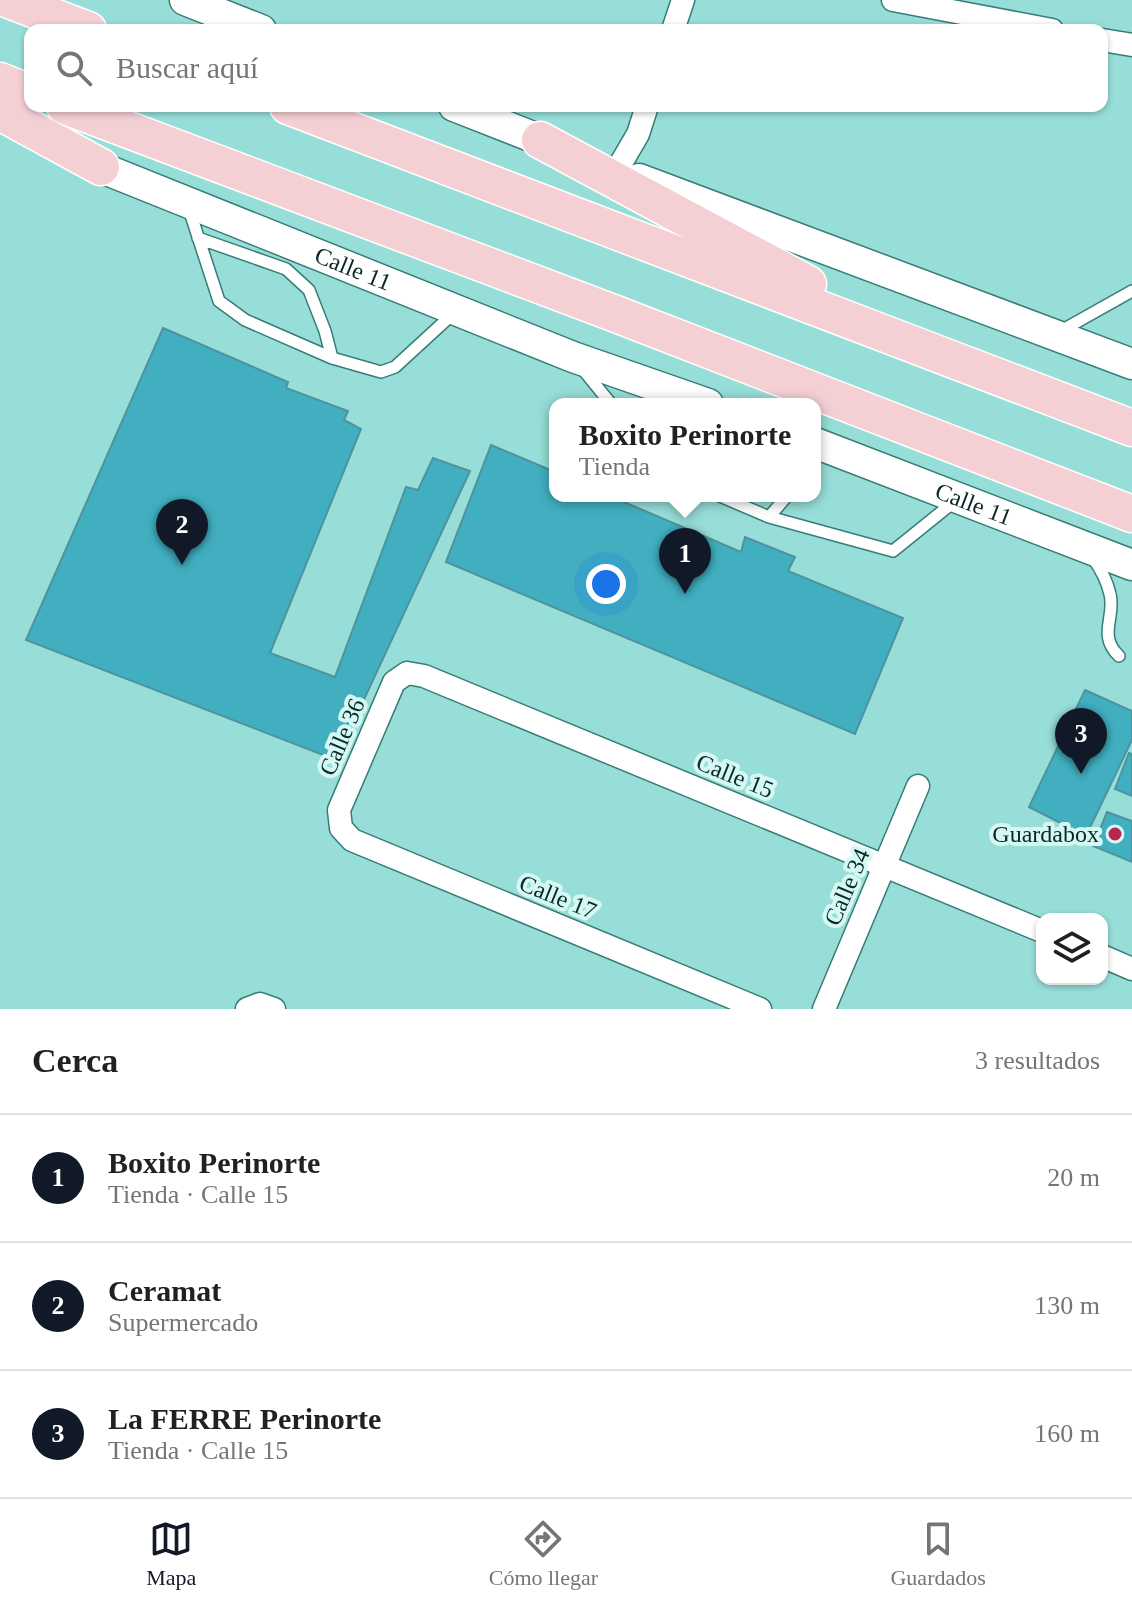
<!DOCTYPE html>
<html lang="es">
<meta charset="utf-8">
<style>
body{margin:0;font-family:Georgia,serif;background:#f6f6f6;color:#202124}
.controls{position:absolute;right:24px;bottom:24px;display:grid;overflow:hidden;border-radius:16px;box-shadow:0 2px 6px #0004}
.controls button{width:72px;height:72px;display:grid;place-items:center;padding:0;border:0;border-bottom:2px solid #e0e0e0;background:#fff;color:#202124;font:40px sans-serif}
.you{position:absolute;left:606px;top:584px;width:28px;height:28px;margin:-20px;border:6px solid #fff;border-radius:50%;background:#1a73e8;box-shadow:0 0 0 12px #1a73e833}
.badge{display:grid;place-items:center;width:52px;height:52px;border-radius:50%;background:#111827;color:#fff;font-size:26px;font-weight:700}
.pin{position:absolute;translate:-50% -66px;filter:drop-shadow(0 2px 4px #0008)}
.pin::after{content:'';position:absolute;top:42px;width:28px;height:24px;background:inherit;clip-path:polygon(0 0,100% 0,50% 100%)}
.popup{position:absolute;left:549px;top:398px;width:272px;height:104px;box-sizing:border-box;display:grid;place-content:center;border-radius:16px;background:#fff;filter:drop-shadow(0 2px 6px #0005);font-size:26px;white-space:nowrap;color:#757577}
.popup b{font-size:30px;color:#202124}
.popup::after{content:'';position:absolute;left:50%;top:100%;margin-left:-16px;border:16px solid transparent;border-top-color:#fff}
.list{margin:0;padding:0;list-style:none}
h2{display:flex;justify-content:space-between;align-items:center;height:104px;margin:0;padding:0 32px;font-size:34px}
h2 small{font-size:26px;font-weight:400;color:#757577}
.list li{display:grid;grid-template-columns:52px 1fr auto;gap:24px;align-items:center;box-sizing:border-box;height:128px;padding:0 32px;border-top:2px solid #e0e0e0}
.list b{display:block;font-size:30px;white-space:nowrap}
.list p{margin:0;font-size:26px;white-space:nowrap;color:#757577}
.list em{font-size:26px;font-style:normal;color:#757577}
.icon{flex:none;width:44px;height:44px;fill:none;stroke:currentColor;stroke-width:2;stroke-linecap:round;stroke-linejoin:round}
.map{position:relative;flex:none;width:1132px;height:1009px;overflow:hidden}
.search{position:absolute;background:#fff;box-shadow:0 2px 6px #0004;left:24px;right:24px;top:24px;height:88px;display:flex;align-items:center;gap:20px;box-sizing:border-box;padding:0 28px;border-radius:16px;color:#757577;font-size:30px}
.sheet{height:488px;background:#fff}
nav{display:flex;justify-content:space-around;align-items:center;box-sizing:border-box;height:112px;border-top:2px solid #e0e0e0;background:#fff;font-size:22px;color:#757577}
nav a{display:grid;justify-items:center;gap:4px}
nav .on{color:#111827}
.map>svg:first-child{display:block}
</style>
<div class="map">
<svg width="1132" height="1009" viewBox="0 0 1132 1009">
<rect width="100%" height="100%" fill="#97ded8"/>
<path fill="#41afc0" stroke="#4e939e" stroke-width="2" d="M163,328l125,54 -2,6 62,23 -4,9 17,9 -91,224 65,24 71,-190 12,3 15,-32 37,13 -134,289 -310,-120z
M491,445l64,27v24h55l131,56 4,-15 50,20 -7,14 115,47 -48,116 -409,-172z
M1085,690l47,21v29l-46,96 -57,-29z
M1129,753l3,1v42l-17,-7z
M1107,812l25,9v41l-39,-16z"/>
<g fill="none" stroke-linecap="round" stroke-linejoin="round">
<g stroke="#367d78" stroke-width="14">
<path id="service" d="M188,206l31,95 26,19 87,38 49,14 14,-5 61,-56
M198,238l88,31 23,21 16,41 7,27
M1059,332l73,-41
M581,367l30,37
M720,496l49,21 18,-21
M769,517l124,34 62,-50
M1093,558c7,10 14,23 17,36 6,23 -13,41 9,62"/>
</g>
<g stroke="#367d78" stroke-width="25">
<path id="minor" d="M893,0l159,30
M673,30l10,-30
M1102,40l30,5
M617,170l21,-36 9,-28
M1102,956l30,13
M247,1009l13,-5 14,5
M760,1009l-408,-169 -11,-12 -2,-18 55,-128 13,-9 17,3 618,255
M824,1009l94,-223"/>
</g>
<g stroke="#367d78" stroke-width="33">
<g id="secondary">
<path d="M185,0l76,30"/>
<path d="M454,106l107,42"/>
<path id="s1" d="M82,160l491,197 135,47"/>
<path d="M639,179l493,185"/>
<path id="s2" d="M815,443l317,122"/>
</g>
</g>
<g stroke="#fff" stroke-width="39">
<path id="trunk" d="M9,0l79,30
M0,81l30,12
M65,106l551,208 516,200
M288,106l844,322
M0,112l101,55
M540,140l268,144"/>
</g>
<use href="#service" stroke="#fff" stroke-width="11"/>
<use href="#minor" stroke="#fff" stroke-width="22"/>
<use href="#secondary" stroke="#fff" stroke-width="30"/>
<use href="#trunk" stroke="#f4d0d4" stroke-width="36"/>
</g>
<circle fill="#b62650" stroke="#d5f8f4" stroke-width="3" cx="1115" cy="834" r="8"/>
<g text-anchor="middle" stroke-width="8" stroke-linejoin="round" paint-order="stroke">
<g font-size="24" fill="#0a2826" stroke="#d5f8f4">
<text dy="8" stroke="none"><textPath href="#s1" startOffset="292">Calle 11</textPath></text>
<text dy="8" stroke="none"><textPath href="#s2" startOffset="170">Calle 11</textPath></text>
<text transform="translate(342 737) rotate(-67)" y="8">Calle 36</text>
<text transform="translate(735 776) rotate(22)" y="8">Calle 15</text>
<text transform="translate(847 887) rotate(-67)" y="8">Calle 34</text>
<text transform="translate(558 897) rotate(22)" y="8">Calle 17</text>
</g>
<g font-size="24" fill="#0a2826" stroke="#d5f8f4" text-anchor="end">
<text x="1099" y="842">Guardabox</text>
</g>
</g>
</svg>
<div class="controls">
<button><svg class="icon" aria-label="layers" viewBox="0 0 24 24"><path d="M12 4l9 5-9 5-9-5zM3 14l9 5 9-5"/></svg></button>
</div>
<div class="you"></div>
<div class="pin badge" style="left:685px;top:594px">1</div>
<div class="popup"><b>Boxito Perinorte</b>Tienda</div>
<div class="pin badge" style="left:182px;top:565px">2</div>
<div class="pin badge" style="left:1081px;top:774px">3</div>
<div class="search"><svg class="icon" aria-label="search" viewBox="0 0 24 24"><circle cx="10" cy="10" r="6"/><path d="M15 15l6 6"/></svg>Buscar aquí</div>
</div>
<section class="sheet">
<h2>Cerca<small>3 resultados</small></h2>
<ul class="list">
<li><span class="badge">1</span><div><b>Boxito Perinorte</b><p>Tienda · Calle 15</p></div><em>20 m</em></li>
<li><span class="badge">2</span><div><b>Ceramat</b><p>Supermercado</p></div><em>130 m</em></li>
<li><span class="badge">3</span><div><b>La FERRE Perinorte</b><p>Tienda · Calle 15</p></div><em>160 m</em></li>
</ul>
</section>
<nav>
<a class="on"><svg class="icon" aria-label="map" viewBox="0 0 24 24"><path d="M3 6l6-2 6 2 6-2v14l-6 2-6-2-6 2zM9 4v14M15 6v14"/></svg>Mapa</a>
<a><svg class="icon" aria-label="directions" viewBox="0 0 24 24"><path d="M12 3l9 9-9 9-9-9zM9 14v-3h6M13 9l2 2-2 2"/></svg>Cómo llegar</a>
<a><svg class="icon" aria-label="saved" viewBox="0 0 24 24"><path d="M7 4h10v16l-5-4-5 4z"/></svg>Guardados</a>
</nav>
